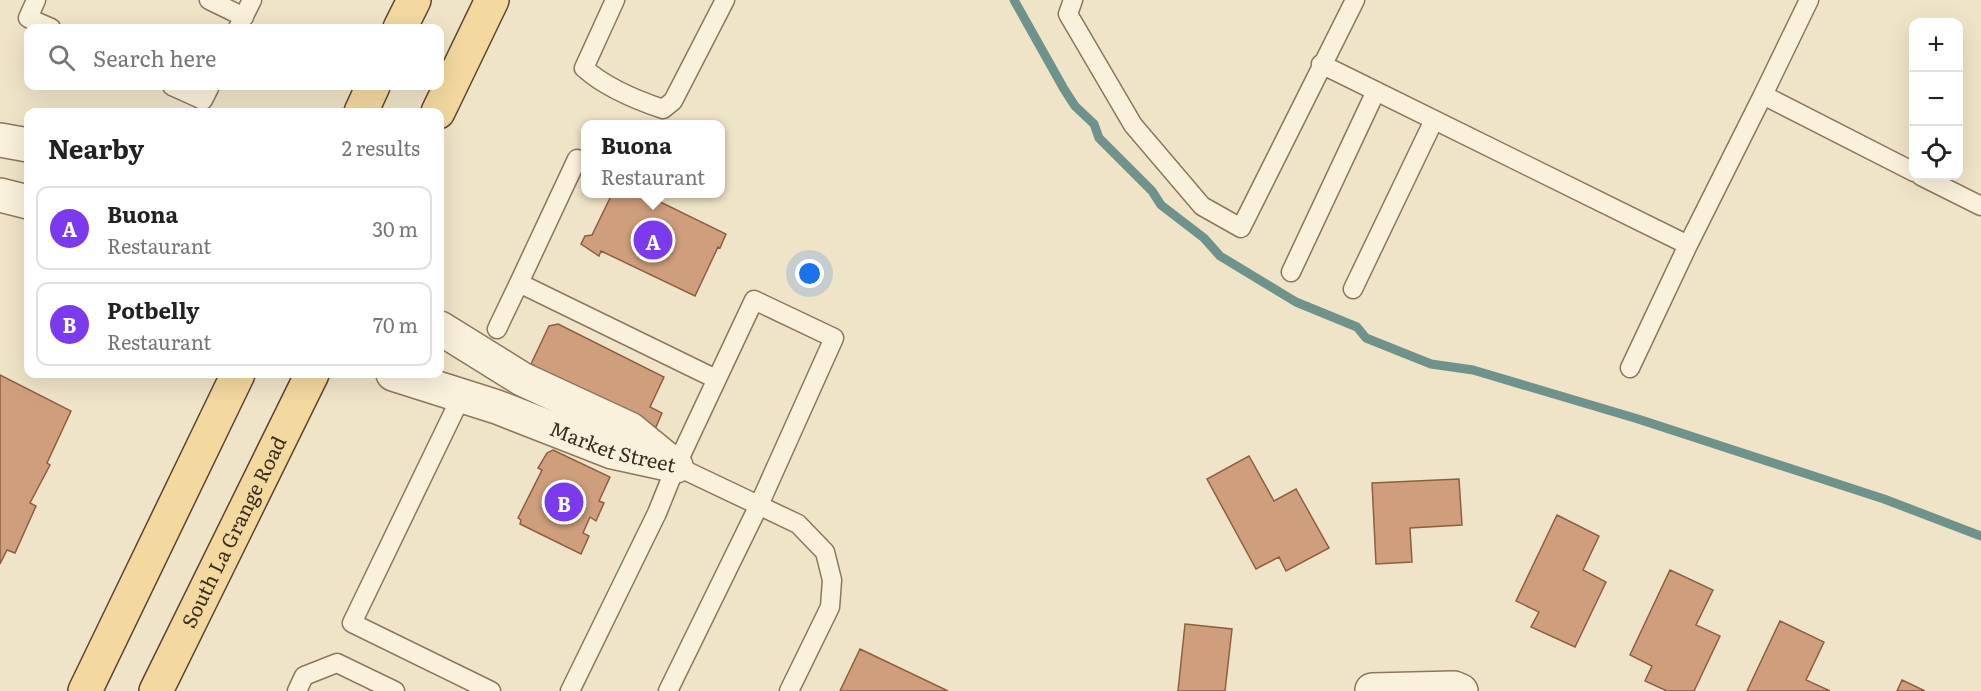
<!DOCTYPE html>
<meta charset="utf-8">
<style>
body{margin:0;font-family:Literata,serif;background:#f6f6f6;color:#222}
.controls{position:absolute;right:18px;top:18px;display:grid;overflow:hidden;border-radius:12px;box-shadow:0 6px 24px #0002}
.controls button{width:54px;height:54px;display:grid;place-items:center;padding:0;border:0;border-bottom:2px solid #e0e0e0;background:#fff;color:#222;font:30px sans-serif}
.you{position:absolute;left:810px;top:274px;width:21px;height:21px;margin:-15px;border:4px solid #fff;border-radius:50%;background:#1a73e8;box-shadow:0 0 0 9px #1a73e833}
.badge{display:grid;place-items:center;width:39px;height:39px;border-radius:50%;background:#7c3aed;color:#fff;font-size:20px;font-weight:700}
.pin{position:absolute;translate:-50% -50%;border:3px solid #fff;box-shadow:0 2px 6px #0006}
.popup{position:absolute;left:581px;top:120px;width:144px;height:78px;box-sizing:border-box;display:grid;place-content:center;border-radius:12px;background:#fff;filter:drop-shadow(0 2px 4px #0005);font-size:20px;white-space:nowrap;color:#767676}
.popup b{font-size:22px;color:#222}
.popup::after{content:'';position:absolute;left:50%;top:100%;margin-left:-12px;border:12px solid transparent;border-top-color:#fff}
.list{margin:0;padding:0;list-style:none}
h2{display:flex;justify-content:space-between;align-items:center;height:78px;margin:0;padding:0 24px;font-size:26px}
h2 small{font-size:20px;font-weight:400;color:#767676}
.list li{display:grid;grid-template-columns:39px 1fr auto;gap:18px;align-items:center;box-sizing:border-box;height:84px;margin:0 12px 12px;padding:0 12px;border:2px solid #e0e0e0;border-radius:12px}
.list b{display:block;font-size:22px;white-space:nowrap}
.list p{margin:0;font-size:20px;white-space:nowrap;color:#767676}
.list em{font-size:20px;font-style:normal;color:#767676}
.icon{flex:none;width:33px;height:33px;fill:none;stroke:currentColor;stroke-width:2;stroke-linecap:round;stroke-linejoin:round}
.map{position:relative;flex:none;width:1981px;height:691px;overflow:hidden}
.search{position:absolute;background:#fff;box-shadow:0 6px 24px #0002;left:24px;top:24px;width:420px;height:66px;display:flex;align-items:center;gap:15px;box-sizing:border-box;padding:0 21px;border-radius:12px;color:#767676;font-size:22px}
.panel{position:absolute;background:#fff;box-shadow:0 6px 24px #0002;left:24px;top:108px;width:420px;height:270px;border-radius:12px}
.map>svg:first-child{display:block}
</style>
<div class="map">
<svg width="1981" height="691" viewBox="0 0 1981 691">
<rect width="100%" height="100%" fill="#f0e4c8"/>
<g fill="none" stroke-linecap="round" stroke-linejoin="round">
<path stroke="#6f938a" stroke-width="9" d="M1014,0l50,89 11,17 19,18 5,14 53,53 9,14 43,33 16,18 76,46 61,25 9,11 65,26 42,6 165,49 246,80 97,37"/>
</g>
<path fill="#cf9f7d" stroke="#8d5f41" stroke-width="1.5" d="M612,194h32l82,40 -6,14 -2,-1 -23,49 -94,-45 -2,5 -18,-12 4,-8 7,-1z
M558,324l106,53 -14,30 12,6 -6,14 -125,-55 3,-7 -3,-1 18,-38z
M0,375l71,36 -24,52 3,2 -20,38 6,3 -21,47 -8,-3 -7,14z
M553,450l57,27 -11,24 5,2 -8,18 -6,-4 -7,16 6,3 -8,18 -61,-30 1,-4 -3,-2 24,-48 -4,-2 9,-15z
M1249,456l25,45 22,-12 33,59 -43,23 -7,-14 -23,12 -49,-90z
M1459,479l3,46 -52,3 2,34 -36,2 -4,-81z
M1557,515l42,21 -16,34 23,12 -31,65 -44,-20 8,-15 -23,-11z
M1670,570l43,20 -17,35 24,11 -26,55h-27l-22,-10 7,-15 -22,-11z
M1780,621l44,21 -18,38 24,11h-83z
M1185,624l47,5 -7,62h-47z
M860,649l88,42h-108z
M1902,680l23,11h-28z"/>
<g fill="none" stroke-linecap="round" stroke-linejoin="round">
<g stroke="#8d765c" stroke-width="21">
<path id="lane" d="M36,0l-8,18 23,10
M209,0l35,17
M615,0l-31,68c21,19 52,32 79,41l10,-8 52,-101
M1073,0l-5,14 65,111 69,81 39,22 114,-228
M238,28l14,-28
M1321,64l367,181 75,-150 151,77
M172,86l31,14 7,-14
M1763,95l46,-95
M577,159l-58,124 197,96
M1921,176l60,30
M1291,272l85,-181
M1353,289l81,-169
M497,329l22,-46
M1630,368l58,-123
M462,395l-110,228 139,68
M676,466l122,58 27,28 7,28 -2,27 -41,84
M297,691l7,-15 33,-13 58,28
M570,691l87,-178 19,-47 78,-166 80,38 -75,167 -91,186"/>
</g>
<g stroke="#8d765c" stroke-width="36">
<g id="street">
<path d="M0,140l28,5"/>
<path d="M0,195l28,7"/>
<path d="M440,328l82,51 108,50 39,32"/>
<path id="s1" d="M393,374l104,33 115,45 64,14"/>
<path d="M1372,690l82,-2 7,3"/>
</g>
</g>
<g stroke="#5b4430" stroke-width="36">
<g id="primary">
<path d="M400,28l14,-28"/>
<path d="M361,112l12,-26"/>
<path d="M438,112l54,-112"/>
<path d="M85,691l153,-317"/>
<path id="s2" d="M156,691l156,-317"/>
</g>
</g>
<use href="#lane" stroke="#faf1dc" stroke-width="18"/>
<use href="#street" stroke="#faf1dc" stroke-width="33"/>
<use href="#primary" stroke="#f3d9a0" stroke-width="33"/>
</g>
<g text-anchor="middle" stroke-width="4.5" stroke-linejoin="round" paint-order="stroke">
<g font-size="20" fill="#3d2e20" stroke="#f7eed8">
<text dy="7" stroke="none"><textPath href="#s1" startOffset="232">Market Street</textPath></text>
<text dy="7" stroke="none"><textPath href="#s2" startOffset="177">South La Grange Road</textPath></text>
</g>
</g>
</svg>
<div class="controls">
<button>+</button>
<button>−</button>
<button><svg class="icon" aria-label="locate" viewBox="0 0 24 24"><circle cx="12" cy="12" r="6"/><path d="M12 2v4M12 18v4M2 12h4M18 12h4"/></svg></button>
</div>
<div class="you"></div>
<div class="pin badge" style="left:653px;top:240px">A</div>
<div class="popup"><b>Buona</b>Restaurant</div>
<div class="pin badge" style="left:564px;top:502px">B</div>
<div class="search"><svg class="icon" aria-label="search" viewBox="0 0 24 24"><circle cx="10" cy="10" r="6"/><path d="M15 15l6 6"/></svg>Search here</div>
<section class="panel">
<h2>Nearby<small>2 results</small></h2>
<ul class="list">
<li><span class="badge">A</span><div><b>Buona</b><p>Restaurant</p></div><em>30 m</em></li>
<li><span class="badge">B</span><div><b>Potbelly</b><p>Restaurant</p></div><em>70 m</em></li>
</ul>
</section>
</div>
